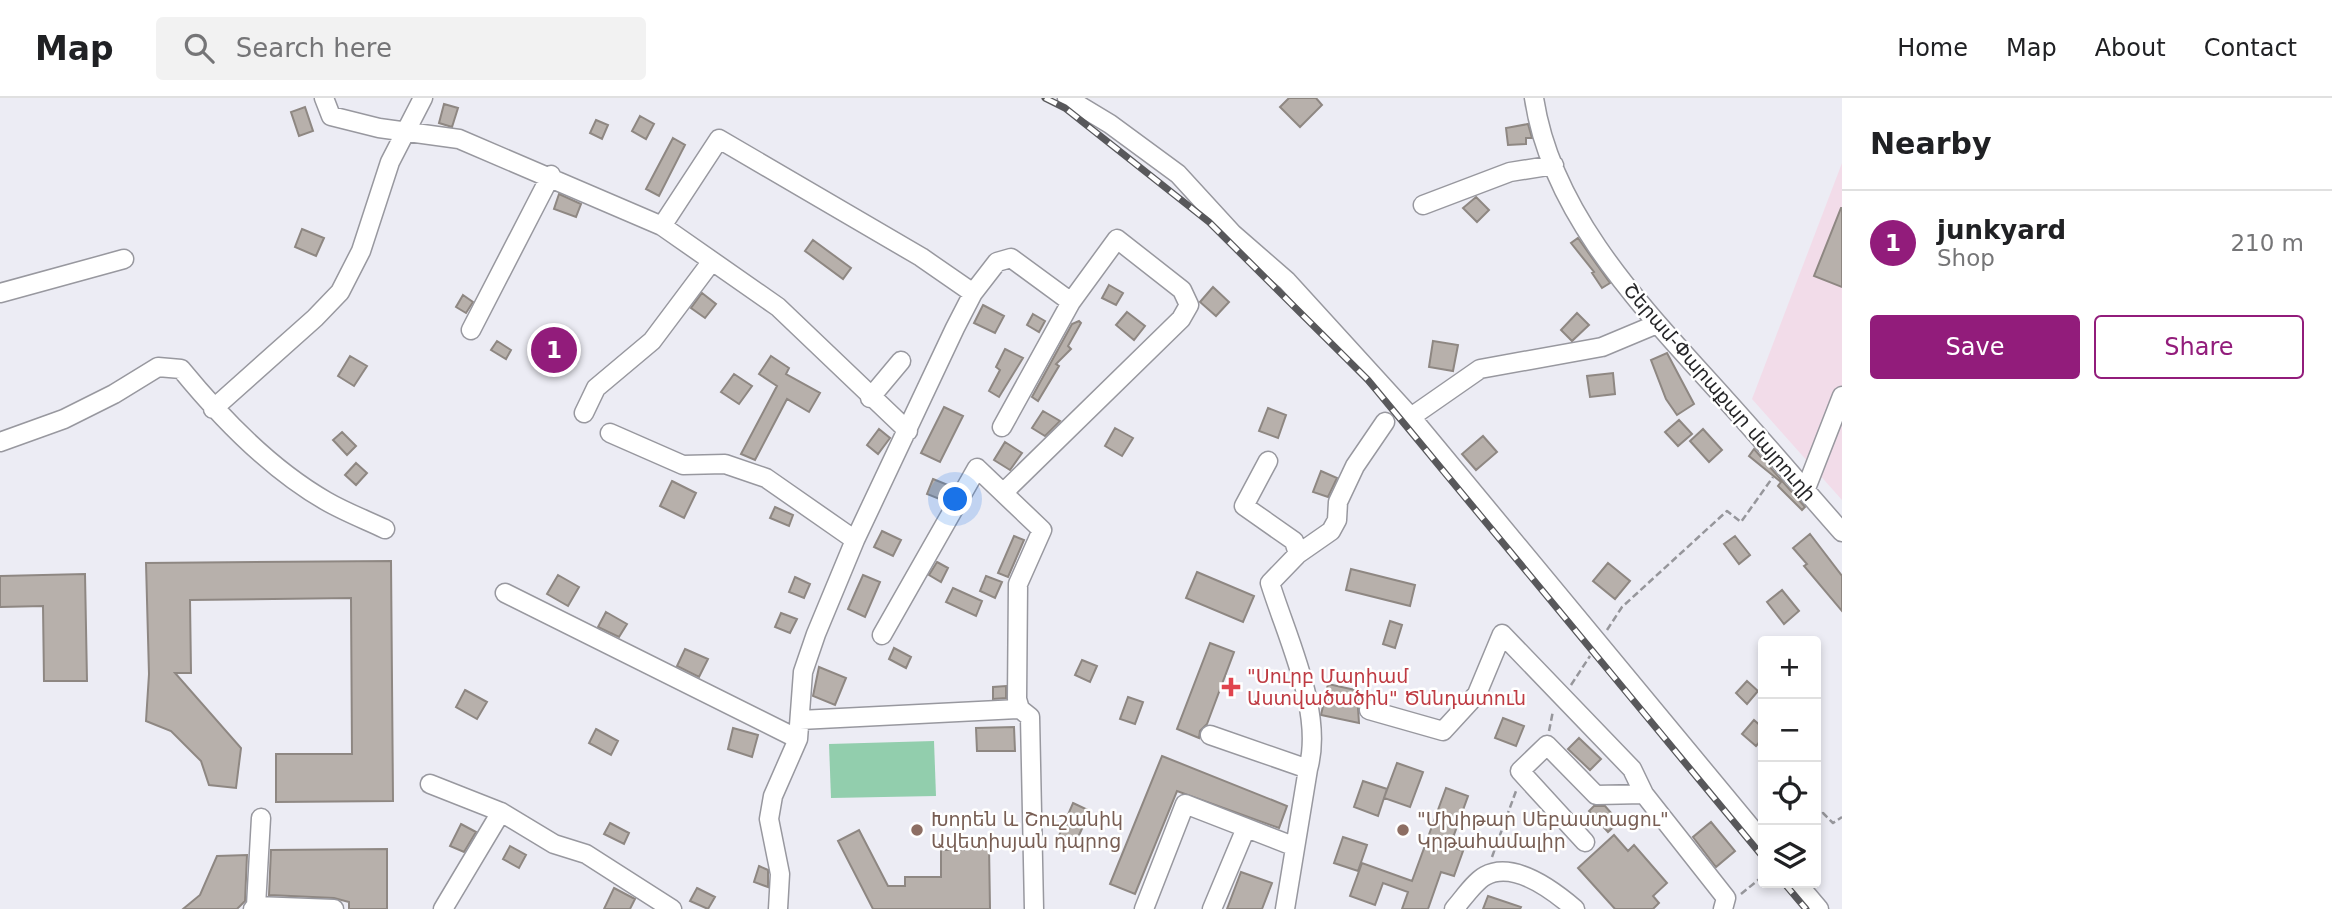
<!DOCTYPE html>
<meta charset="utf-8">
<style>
body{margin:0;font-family:"DejaVu Sans","Noto Sans Armenian",sans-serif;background:#f2f2f2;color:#202124}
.controls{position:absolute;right:21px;bottom:21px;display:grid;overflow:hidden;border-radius:7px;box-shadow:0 4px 10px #0003}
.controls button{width:63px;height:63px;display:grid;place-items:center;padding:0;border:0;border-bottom:2px solid #e0e0e0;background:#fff;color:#202124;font:35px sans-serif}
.you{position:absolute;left:956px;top:402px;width:24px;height:24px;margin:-18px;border:5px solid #fff;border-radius:50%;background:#1a73e8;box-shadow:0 0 0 10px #1a73e833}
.badge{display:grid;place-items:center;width:46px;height:46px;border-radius:50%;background:#921c7b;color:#fff;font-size:23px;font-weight:700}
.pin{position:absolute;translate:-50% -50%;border:4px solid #fff;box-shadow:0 2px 7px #0006}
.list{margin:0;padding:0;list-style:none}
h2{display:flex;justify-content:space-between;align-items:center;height:91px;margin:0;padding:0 28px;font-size:30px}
h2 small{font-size:23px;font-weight:400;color:#757577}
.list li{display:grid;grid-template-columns:46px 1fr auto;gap:21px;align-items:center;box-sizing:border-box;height:105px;padding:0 28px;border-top:2px solid #e0e0e0}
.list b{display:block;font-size:26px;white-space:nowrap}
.list p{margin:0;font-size:23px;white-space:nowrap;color:#757577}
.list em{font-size:23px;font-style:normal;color:#757577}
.actions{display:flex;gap:14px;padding:21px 28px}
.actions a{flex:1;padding:16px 0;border:2px solid #921c7b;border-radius:7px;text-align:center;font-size:24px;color:#921c7b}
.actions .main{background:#921c7b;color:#fff}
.icon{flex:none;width:38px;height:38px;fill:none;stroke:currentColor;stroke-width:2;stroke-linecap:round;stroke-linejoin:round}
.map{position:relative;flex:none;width:1842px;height:811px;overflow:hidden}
header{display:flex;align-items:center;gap:42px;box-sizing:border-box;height:98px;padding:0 35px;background:#fff;border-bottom:2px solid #e0e0e0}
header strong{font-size:33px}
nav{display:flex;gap:38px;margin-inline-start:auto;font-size:24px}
.search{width:490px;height:63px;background:#f2f2f2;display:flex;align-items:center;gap:18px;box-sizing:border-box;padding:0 24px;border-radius:7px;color:#757577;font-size:26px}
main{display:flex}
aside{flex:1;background:#fff}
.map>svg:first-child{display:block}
</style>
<header>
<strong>Map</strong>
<div class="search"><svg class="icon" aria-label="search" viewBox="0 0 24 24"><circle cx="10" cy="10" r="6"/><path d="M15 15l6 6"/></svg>Search here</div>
<nav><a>Home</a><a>Map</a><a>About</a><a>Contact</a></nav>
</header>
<main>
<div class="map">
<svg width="1842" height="811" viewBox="0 0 1842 811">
<rect width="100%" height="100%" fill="#ececf4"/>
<path fill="#f2dce9" d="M1842,65v337l-90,-101z"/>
<path fill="#92cead" d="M934,643l2,55 -105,2 -2,-54z"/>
<path fill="#b7b0ab" stroke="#8e8782" stroke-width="2" d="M1289,0h27l6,7 -22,22 -20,-20z
M444,6l14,4 -6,19 -13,-4z
M305,9l8,24 -14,5 -8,-24z
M640,18l14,8 -8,15 -14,-8z
M596,22l12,5 -6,14 -12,-6z
M1528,26l4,14h-6v6l-18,1 -2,-17z
M673,40l12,7 -26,51 -13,-7z
M559,96l22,10 -5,13 -22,-8z
M1476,99l13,13 -12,12 -14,-14z
M1841,110h1v79l-28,-11z
M302,131l22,9 -8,18 -21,-9z
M1578,140l32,45 -8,5 -10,-15 2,-1 -23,-29z
M813,142l38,28 -8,11 -38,-28z
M1109,187l14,8 -7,12 -14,-7z
M1213,189l16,15 -13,14 -16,-14z
M702,195l14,11 -11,14 -14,-10z
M463,197l10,7 -7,11 -10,-6z
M983,207l21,11 -9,17 -21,-10z
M1127,214l18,14 -11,14 -18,-15z
M1577,215l12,12 -17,16 -11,-11z
M1033,216l12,7 -6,11 -12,-7z
M1079,223l2,2 -13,23 3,3 -15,15 3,2 -21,35 -6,-4 40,-73z
M497,243l14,9 -5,9 -15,-9z
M1433,243l25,4 -5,26 -24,-4z
M1005,251l18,9 -24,39 -10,-6 11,-21 -4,-3z
M1667,255l27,51 -17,11 -11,-16 -15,-39z
M350,258l17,10 -13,20 -16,-10z
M771,258l18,12 -3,6 34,19 -11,19 -22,-13 -32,61 -14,-6 36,-68 -18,-12z
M1613,275l2,21 -25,3 -3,-21z
M734,276l18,12 -13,18 -18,-12z
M944,309l19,9 -23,46 -19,-9z
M1268,310l18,7 -8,23 -19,-7z
M1043,313l17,10 -15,15 -13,-8z
M1679,322l13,14 -14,12 -13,-14z
M1115,330l18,10 -11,18 -17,-10z
M879,331l11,9 -12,16 -11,-9z
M1703,331l19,21 -13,12 -19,-21z
M342,334l14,14 -9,9 -14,-15z
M1483,338l14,16 -21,18 -14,-16z
M1005,344l17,11 -12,17 -16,-10z
M1754,351l51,58 -3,3 -24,-24 3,-4 -32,-26z
M356,365l11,10 -11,12 -11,-10z
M1321,373l16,7 -9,19 -15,-5z
M933,381l15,6 -6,15 -15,-6z
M672,383l24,12 -12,25 -24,-12z
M775,409l18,8 -4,11 -19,-8z
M882,433l19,9 -8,16 -19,-9z
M1810,436l32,42v35l-38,-45 3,-2 -14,-16z
M1014,438l10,4 -16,37 -10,-4z
M1735,438l15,19 -11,9 -15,-20z
M391,463l2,240 -117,1v-48h76l-1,-156 -161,2 1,73h-16l66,75 -5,40 -27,-3 -8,-24 -30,-30 -25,-10 3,-47 -3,-111z
M937,464l11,6 -7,14 -12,-7z
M1608,465l22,18 -15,18 -22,-18z
M1351,471l64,16 -5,21 -64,-16z
M1197,474l57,24 -11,26 -57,-24z
M85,476l2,107h-43l-1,-75 -43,1v-31z
M558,477l21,12 -11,19 -21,-12z
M863,477l17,7 -15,35 -17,-8z
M986,478l16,6 -7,16 -15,-7z
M795,479l15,7 -6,14 -15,-6z
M953,490l29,13 -6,15 -30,-14z
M1782,492l17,21 -15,13 -17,-22z
M606,514l21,12 -8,13 -21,-10z
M781,515l16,6 -7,14 -15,-6z
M1390,523l12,4 -7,23 -12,-4z
M1210,545l24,9 -27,72 -7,7 -1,7 -22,-9z
M894,550l17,9 -5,11 -17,-9z
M685,551l23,10 -9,18 -22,-11z
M1082,562l15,6 -7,16 -15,-7z
M819,569l27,11 -11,27 -22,-9z
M1747,583l11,10 -11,13 -11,-11z
M1328,586l32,7 -3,9 5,1 -4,7 1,15 -38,-8z
M1006,588v12l-13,1v-12z
M465,592l22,12 -10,17 -21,-12z
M1128,599l15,5 -8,22 -15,-5z
M1503,620l21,8 -8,20 -21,-8z
M1754,622l9,8v10l-7,8 -14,-12z
M1014,629l1,24h-38l-1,-23z
M733,630l25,7 -6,22 -24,-8z
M596,631l22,12 -7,14 -22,-12z
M1579,640l22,21 -11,11 -22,-21z
M1162,658l125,50 -8,22 -102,-37 -42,103 -25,-10z
M1397,665l26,9 -13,35 -26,-9z
M1363,683l24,8 -9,27 -24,-9z
M1446,690l22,8 -18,50 13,5 -9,25 -13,-4 -13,37h-26l6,-17 -25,-9 -8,22 -25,-9 12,-33 50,18z
M1073,705l17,8 -15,33 -5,-3 -4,9 -11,-5z
M1594,708h11l14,16 -11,10 -19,-21z
M1711,724l24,29 -19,16 -23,-30z
M610,725l19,10 -5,11 -20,-10z
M461,726l15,8 -12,20 -14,-6z
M859,732l29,56h17v-9h36v-27h23v-5h25l1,64h-117l-35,-68z
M1614,737l14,16 6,-6 33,38 -14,13 6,7 -6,6h-38l-37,-41z
M1343,739l24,8 -9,26 -24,-8z
M510,748l16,9 -7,13 -16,-9z
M387,751v60h-38v-7l-15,-4 -65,-3 2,-45z
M247,757l-2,46 -8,8h-54l17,-14 17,-39z
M759,768l9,4v17l-14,-5z
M1241,774l31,11 -10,26h-35z
M614,790l21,11 -5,10h-26z
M697,790l18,9 -7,12 -18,-8z
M1488,798l33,11 -1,2h-37z"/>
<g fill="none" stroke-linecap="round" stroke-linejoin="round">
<g stroke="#98989f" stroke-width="21">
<path id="minor" d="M324,0l7,18 48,12 80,11 203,87 116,81 130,124
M1067,0l43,26 68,50 55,60 54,47 124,136 352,425
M1534,0c18,120 114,215 192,302 39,43 77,88 116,132
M1423,107l87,-33 44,-7
M662,128l57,-87 202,118 52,36
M0,195l124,-34
M471,232l80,-155
M870,300l31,-37
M213,311l102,-91 25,-26 21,-41 29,-89 33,-64
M584,315l12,-25 56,-47 60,-80
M1411,319l69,-48 122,-22 55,-23
M1002,329l69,-125 46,-63 65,51 7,15 -8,14 -177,173
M610,335l73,32 42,-1 41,14 89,62
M0,344l64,-23 50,-25 44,-27 23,2c41,50 89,100 145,132 19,11 40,19 59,28
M1268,363l-24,45 50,35 4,13
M1805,393l37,-95
M505,495l293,146
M882,537l95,-167 65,62 -24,54 -1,115 3,10 10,8 4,192
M1369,612l74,21 34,-37 25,-60 130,135 12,25 82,104 -3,11
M800,622l220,-11
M1210,637l98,34 -23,140
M1308,671c16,-56 -21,-131 -38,-186l28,-29 33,-23 6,-11 1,-18 17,-36 30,-44
M430,686l71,28 53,32 32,10 86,55
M1585,744l-65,-71 27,-26 49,50 48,-1
M1797,785l22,26
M256,808l5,-88
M253,811l3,-3 78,3
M443,811l58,-97
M778,811l2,-35 -11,-55 4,-23 25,-57 5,-67 13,-38 39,-94 100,-212 18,-35 24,-31 14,-4 60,44
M1144,811l41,-105 108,42
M1212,811l34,-81
M1454,811c9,-10 20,-27 31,-33 29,-16 69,15 90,33"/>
</g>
<path stroke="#96969b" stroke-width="2.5" stroke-dasharray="7 3.5" stroke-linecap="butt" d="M1607,532l15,-23 105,-96 14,11 32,-45
M1571,587l19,-29
M1549,633l4,-20
M1816,724l7,-9 10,10 9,-6
M1492,759l24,-66
M1741,796l22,-18"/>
<use href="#minor" stroke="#fff" stroke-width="18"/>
<g stroke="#58585b" stroke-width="7">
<path id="rail" d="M1045,0l20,10 144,114 159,158 395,477
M1784,785l22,26"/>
</g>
<use href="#rail" stroke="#fff" stroke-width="4.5" stroke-dasharray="13" stroke-linecap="butt"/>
</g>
<path fill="#e0444e" stroke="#fff" stroke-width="2.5" d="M1227.5 578.5h7v7h7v7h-7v7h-7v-7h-7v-7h7z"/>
<g fill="#8d6e63" stroke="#fff" stroke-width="2.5">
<circle cx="917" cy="732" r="7"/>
<circle cx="1403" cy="732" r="7"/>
</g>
<g text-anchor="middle" stroke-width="5" stroke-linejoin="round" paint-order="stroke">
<g font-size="19" fill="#252527" stroke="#fff">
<text transform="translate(1720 294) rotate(49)" y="7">Շերամ-Փարաքար մայրուղի</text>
</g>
<g font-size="19" fill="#be3a42" stroke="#fff" text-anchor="start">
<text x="1247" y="585">"Սուրբ Մարիամ<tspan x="1247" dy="22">Աստվածածին" Ծննդատուն</tspan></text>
</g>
<g font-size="19" fill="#785e54" stroke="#fff" text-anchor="start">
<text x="931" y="728">Խորեն և Շուշանիկ<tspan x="931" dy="22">Ավետիսյան դպրոց</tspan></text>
<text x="1417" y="728">"Մխիթար Սեբաստացու"<tspan x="1417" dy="22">Կրթահամալիր</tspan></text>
</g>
</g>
</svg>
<div class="controls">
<button>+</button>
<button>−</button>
<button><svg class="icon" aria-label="locate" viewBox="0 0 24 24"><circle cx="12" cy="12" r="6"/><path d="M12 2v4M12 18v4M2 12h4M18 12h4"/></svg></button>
<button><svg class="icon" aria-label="layers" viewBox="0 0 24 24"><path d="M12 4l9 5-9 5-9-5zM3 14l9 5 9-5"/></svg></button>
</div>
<div class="you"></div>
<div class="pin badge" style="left:554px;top:252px">1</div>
</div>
<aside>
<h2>Nearby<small></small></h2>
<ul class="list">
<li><span class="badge">1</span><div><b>junkyard</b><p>Shop</p></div><em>210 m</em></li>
</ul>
<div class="actions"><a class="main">Save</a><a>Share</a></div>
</aside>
</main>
